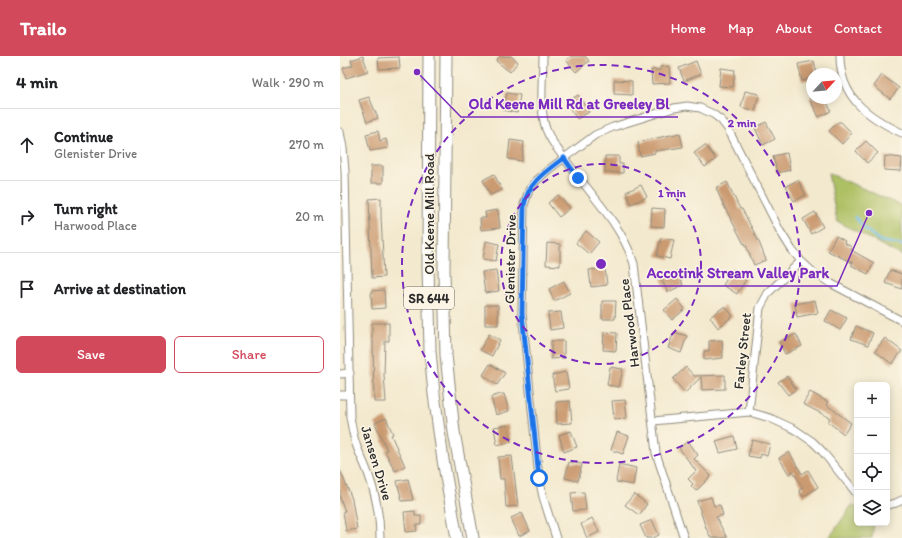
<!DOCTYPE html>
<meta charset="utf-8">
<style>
body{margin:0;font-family:Itim,sans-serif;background:#f2f2f2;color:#202124}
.controls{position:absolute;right:12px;bottom:12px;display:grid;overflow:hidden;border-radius:6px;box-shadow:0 2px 10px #0003}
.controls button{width:36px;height:36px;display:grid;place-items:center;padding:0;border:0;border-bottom:1px solid #e0e0e0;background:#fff;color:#202124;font:20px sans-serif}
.compass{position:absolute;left:466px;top:12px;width:36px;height:36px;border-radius:50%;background:#fff;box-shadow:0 2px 10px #0003;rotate:64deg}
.stop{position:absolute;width:12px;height:12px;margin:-9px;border:3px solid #1a73e8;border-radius:50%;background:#fff}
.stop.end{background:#1a73e8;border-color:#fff;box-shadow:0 1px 4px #0008}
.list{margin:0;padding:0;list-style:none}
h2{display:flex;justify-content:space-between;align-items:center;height:52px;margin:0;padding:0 16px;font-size:17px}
h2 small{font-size:13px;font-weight:400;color:#757577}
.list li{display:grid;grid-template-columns:26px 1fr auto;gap:12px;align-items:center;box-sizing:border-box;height:72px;padding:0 16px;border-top:1px solid #e0e0e0}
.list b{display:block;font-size:15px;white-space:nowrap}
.list p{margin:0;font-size:13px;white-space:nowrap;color:#757577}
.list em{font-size:13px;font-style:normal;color:#757577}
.actions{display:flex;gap:8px;padding:12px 16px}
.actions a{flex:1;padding:9px 0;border:1px solid #d1495b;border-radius:6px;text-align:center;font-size:14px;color:#d1495b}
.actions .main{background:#d1495b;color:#fff}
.icon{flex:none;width:22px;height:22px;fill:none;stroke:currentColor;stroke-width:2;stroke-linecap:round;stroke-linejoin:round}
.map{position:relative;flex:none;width:562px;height:482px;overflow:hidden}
header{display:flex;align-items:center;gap:24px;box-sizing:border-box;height:56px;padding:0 20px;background:#d1495b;color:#fff}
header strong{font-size:19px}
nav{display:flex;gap:22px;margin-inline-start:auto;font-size:14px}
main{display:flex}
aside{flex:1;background:#fff}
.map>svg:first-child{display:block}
</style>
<header>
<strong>Trailo</strong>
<nav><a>Home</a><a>Map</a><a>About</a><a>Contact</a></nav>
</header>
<main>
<aside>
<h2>4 min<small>Walk · 290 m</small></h2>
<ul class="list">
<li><svg class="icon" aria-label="ahead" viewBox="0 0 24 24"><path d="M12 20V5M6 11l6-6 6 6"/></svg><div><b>Continue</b><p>Glenister Drive</p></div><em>270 m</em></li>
<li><svg class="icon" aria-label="right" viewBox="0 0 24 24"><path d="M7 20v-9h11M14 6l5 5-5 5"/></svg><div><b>Turn right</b><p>Harwood Place</p></div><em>20 m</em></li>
<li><svg class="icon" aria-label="arrive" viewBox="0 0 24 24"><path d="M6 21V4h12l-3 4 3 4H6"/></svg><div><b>Arrive at destination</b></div></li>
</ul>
<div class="actions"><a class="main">Save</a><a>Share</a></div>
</aside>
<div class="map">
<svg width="562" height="482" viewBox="0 0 562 482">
<rect width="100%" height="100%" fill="#fcf5e5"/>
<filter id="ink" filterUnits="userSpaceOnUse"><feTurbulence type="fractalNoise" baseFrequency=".025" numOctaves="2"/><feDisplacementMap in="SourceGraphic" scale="8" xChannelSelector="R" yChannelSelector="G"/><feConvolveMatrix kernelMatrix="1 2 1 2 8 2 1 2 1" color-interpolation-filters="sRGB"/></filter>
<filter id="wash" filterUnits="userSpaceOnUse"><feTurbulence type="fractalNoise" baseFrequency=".012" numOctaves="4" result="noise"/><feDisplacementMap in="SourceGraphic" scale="16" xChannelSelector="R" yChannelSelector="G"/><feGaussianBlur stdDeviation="0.9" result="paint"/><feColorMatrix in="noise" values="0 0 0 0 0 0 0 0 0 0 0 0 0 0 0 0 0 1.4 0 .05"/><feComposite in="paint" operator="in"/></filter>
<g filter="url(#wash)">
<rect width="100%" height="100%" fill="#f3e9ce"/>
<path fill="#adc064" stroke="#6c7648" d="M488,117l74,33v50l-65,-35z
M512,449l5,2v16h17l-2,15h-43z"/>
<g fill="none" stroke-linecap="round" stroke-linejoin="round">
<path stroke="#6dbde8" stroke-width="2.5" d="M515,161l11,13 14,11 22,4"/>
</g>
<g id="blocks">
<path fill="#ca9a70" d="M23,0l5,15 -22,7 -3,-10 10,-3 -2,-5z
M160,0h11l7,6 -8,10 -14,-11z
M231,0h14l4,5 -13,11 -10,-12z
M59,1l1,11 -21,1 -1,-11z
M356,5l5,13 -17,7 -5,-13z
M474,5l3,13h-5v5l-10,2 -4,-17z
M329,10l1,17 -18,1 -1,-14h9v-3z
M381,12l14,2 -2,17 -14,-1z
M542,19l17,13 -9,11 -16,-13z
M274,24l18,1v14l-18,-1z
M405,35l14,3 -4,17 -14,-4z
M167,37l13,2 -3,18 -14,-3z
M238,39l11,17 -12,7 -11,-16z
M29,41l9,21 -11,4 -8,-22z
M469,42h16l6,13 -12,6z
M426,66l9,17 -12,6 -8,-17z
M498,66h3l11,11 -10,11 -13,-13z
M38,75l2,10 6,-2 2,9 -18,3 -4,-17z
M340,77l3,14 -28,4v2l-15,3 -2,-14z
M170,84l14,2 -2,19 -14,-2z
M526,85l12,12 -11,10 -11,-12z
M365,89l11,14 -11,8 -11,-14z
M447,97l3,17 -13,3 -4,-17z
M265,100h14v8h4v9l-18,-1z
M545,100l17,2 -1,13 -17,-1z
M31,110h12v17h-12z
M154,118l8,16 -12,5 -7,-15z
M458,124l8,15 -12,6 -8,-15z
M387,126l13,27h2l17,33 7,18 -12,5 -9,-22 -1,1 -20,-38 -8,-18z
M301,129l6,12 -16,7 -5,-12z
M218,139l12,13 -11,9 -11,-14z
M41,142v18l3,61 -12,1 -3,-79z
M312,152l13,1 -1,18 -13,-1z
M158,154l2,18 -19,2 -1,-12h6l-1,-6z
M475,156l8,15 -12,7 -8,-15z
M246,175l13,11 -10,12 -13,-11z
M496,180l9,5 -1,2 8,4 -1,3 23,13 -6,11 -17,-9 2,-2 -25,-12z
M321,182l13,2 -4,19 -13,-3z
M146,185l13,3 -3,17 -13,-2z
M207,187l13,1v22l-14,-1z
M265,212l2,17 -16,2 -2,-17z
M393,213l14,9 -10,16 -14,-9z
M156,214l3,21 -14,2 -3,-21z
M550,214l12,4v15l-17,-6z
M337,215l6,14 -15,7 -7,-13z
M224,225l6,12 -16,8 -5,-12z
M44,234l1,18 -13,1 -1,-18z
M337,243l8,10 -13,11 -8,-10z
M475,244l3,13 -21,4 -2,-13z
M262,245h14l-1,18h-13z
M145,249h13v20h-13z
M385,250l8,10 -15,12 -8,-11z
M491,254l16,8 -7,12 -15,-9z
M221,256l2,16 -13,2 -2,-17z
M32,267h17v18h-4l-1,34 2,27h-12l-1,-61h-1z
M516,270l17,7 -5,12 -17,-6z
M264,276l13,1 -1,18 -13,-1z
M334,276l13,4 -6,17 -13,-5z
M149,278l11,6 -8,16 -12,-6z
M456,278l6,12 -17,8 -6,-12z
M545,282l17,13 -10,13 -17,-13z
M382,284l1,18 -19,2v-9h5v-10z
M211,285h13v17l-13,1z
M150,308l15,9 -8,12 -14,-10z
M270,311l13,2 -4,18 -12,-2z
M346,311l8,9 31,-1v14l-23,1 -1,-13 -16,16 -12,-14z
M226,316l3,17 -14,2 -3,-16z
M447,320l9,13 -8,6 -10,-13z
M470,336l18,10 -1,3 24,18 -7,11 -16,-12 2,-4 -27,-14z
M161,338h3l5,17 -13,4 -5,-18z
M285,344l2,18 -13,1 -2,-18z
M230,345l2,22 -15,1 -1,-22z
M46,362l7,16 -2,1 14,31 -10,5 -10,-20 2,-1 -12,-27z
M168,369l3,17 -14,3 -3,-18z
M231,375l6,16 -13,5 -5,-17z
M277,376l12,4 -6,18 -12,-4z
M394,380l3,13 -17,4 -4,-12z
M412,384l18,4 -3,12 -6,-2 -1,4 -12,-2z
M348,385l10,14 -4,4 17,17 -15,15 -5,-5 2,-2 -5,-5 8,-8 -17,-23z
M449,396l13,22 6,-4 10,17 -15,10 -4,-7 4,-2 -10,-17 -4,3 -10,-16z
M172,400l6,50 -12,1 -2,-28h-4l-2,-22z
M229,406l13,2 -4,17 -13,-3z
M279,408l17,4 -3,17 -17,-3z
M0,414l12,29 5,30 -11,2 -3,-20h2l-5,-13z
M68,423l5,21 -11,1 -5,-20z
M244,436l2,18 -13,1 -2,-18z
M294,438l13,10 -8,11 -14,-10z
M371,441l3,9 6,-1 3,10 -7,2 11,21h-16l-5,-10 -9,-27z
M75,455v5h6v9h-5l1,6 -11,1 -2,-20z
M182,457l8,18 -11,5 -8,-18z
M252,462l7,14 -12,6 -6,-14z
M312,464l7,15 -6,3h-7l-6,-13z"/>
</g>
</g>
<g filter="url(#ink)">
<use href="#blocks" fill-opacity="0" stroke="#8f8a7c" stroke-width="1"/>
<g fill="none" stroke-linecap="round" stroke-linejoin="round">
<g stroke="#8f8a7c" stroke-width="9">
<path id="minor" d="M203,0c0,21 -4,53 3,73 4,12 14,23 21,33 24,33 55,63 67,102l22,189 28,85
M500,0c0,42 28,61 62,77
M0,76l3,16 2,23 5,246c2,10 3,20 7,30 4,10 9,20 12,29 7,20 11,41 11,62
M0,318l10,-1
M0,339h9
M409,356l11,-104 8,-15 33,-32
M313,365l96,-9 21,6 24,11 19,13 9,9 35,43
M547,449l9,-2 6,-3
M216,482l-13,-41 -4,-19 -17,-165 2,-108 5,-15 6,-8 13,-12 47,-35 18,-8 61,-19 13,-2 13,2 13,6 8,6 7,9 52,102 12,19 9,11 13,12 18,11 70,37"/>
</g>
<g stroke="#8f8a7c" stroke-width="13">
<path id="primary" d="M89,0l-1,210 2,85 4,43 9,66 14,78
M106,0l-2,214 2,85 8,77 19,106"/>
</g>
<use href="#minor" stroke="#fff" stroke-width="7"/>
<use href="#primary" stroke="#fff" stroke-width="11"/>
</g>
</g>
<g fill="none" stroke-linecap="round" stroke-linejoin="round" filter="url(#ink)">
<path stroke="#1a73e8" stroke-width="5" d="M199,422l-17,-165 2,-108c4,-22 23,-34 40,-47l14,20"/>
</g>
<g fill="none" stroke="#7b2cbf" stroke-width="2" stroke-dasharray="7 5">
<circle cx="261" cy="208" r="100"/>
<circle cx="261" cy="208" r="199"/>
</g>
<g text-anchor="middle" stroke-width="3" stroke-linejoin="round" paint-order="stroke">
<rect fill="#fcf5e5" stroke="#6a6863" stroke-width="1" x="64" y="231" width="50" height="22" rx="3"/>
<g font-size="13" font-weight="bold" fill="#2b2b2b">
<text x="89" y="247">SR 644</text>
</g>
<g font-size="14" fill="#2b2b2b" stroke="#fcf5e5">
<text transform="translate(89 158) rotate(-90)" y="5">Old Keene Mill Road</text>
<text transform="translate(170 203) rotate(-89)" y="5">Glenister Drive</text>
<text transform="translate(289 267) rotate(-97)" y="5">Harwood Place</text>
<text transform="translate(402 295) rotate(-84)" y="5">Farley Street</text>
<text transform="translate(37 407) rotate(73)" y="5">Jansen Drive</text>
</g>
</g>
<circle cx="261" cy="208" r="6" fill="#7b2cbf" stroke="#fcf5e5" stroke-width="2"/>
<g font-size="12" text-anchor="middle" font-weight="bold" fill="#7b2cbf" stroke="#fcf5e5" stroke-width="3" stroke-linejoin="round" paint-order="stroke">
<text x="402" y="71">2 min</text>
<text x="332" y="141">1 min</text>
</g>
<path fill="none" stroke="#7b2cbf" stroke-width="1.5" d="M77 16L121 61H338M529 157L497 230H299"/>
<g fill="#7b2cbf" stroke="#fcf5e5" stroke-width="1.5">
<circle cx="77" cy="16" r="4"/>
<circle cx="529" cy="157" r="4"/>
</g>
<g font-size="15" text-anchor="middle" font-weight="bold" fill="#7b2cbf" stroke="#fcf5e5" stroke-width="3" stroke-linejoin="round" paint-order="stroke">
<text x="229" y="53">Old Keene Mill Rd at Greeley Bl</text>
<text x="398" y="222">Accotink Stream Valley Park</text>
</g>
</svg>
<div class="controls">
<button>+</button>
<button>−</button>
<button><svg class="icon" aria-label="locate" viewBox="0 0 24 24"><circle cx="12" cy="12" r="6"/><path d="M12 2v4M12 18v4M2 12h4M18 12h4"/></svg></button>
<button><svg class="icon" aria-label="layers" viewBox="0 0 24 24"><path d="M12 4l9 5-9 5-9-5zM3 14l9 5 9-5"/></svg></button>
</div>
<svg class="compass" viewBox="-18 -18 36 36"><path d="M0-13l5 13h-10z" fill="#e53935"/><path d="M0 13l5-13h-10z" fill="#757577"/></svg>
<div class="stop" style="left:199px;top:422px"></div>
<div class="stop end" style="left:238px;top:122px"></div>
</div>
</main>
